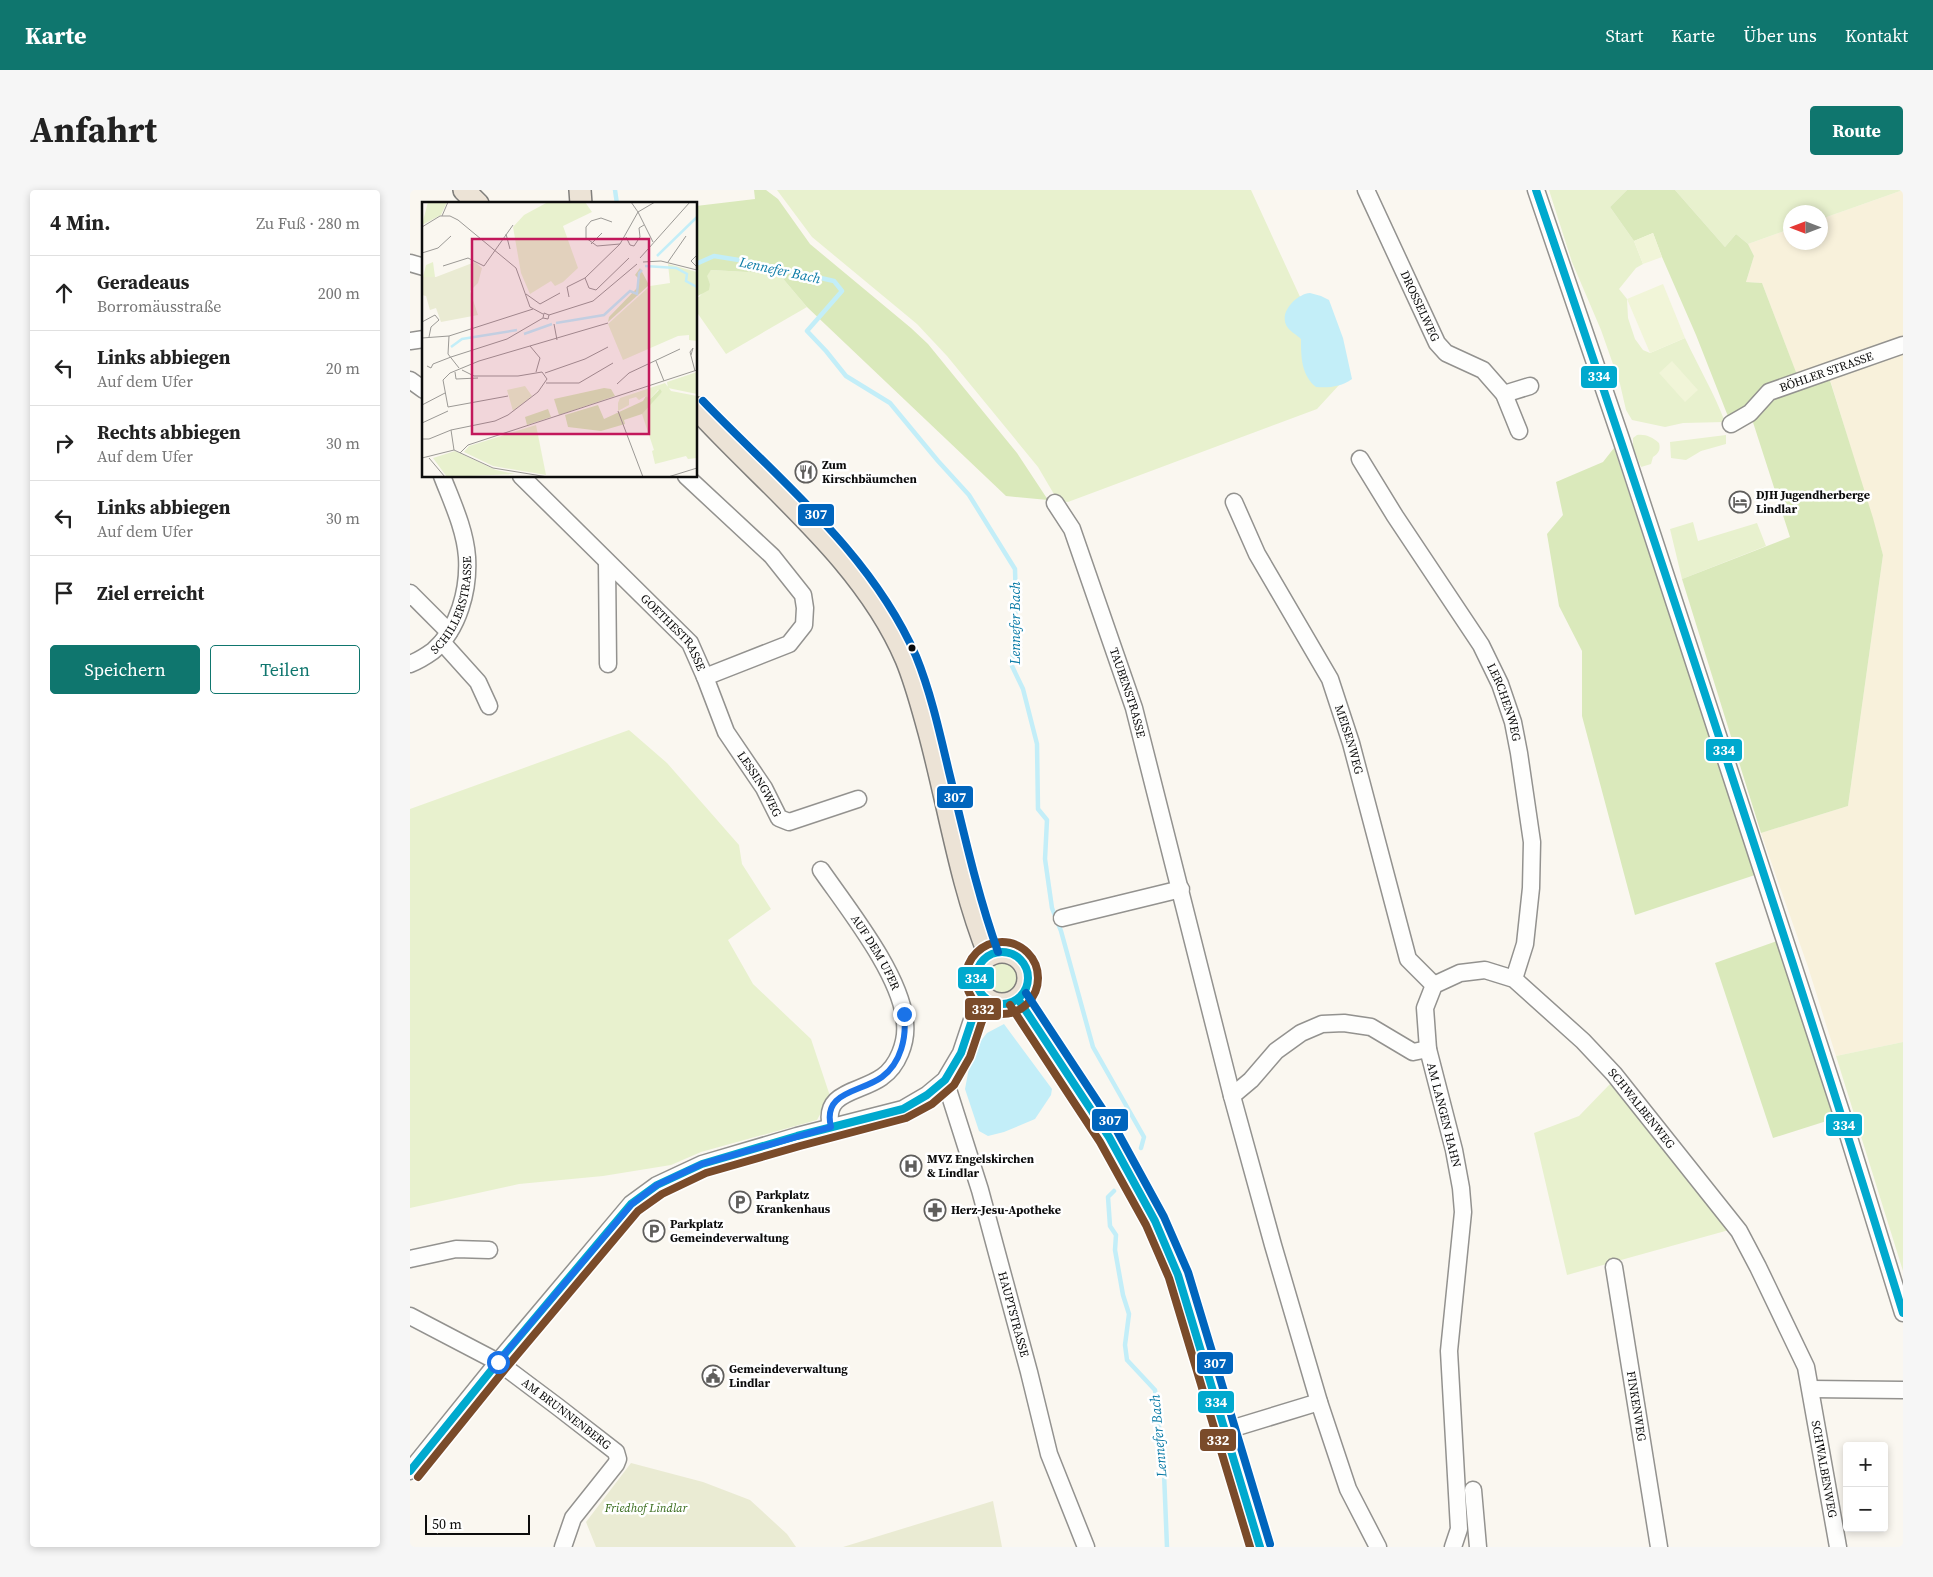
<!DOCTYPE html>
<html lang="de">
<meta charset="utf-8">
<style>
body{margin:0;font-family:"Source Serif 4",serif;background:#f6f6f6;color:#222}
.controls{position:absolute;right:15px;bottom:15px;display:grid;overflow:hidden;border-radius:5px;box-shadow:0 2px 8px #0003}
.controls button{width:45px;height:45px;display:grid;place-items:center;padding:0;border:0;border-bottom:1px solid #e0e0e0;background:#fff;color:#222;font:25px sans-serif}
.compass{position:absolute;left:1373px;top:15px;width:45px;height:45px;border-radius:50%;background:#fff;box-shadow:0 2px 8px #0003;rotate:270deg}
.scale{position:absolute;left:15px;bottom:12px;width:105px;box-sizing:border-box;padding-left:5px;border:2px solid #0c0c0c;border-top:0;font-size:14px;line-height:18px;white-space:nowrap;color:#0c0c0c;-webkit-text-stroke:4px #fff;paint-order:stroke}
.stop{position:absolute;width:15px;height:15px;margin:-11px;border:4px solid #1a73e8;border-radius:50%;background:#fff}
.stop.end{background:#1a73e8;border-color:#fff;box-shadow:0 1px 5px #0008}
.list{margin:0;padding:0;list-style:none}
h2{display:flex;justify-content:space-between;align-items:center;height:65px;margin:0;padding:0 20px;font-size:21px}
h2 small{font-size:16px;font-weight:400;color:#767676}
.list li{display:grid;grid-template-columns:32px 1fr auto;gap:15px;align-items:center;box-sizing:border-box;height:75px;padding:0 20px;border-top:1px solid #e0e0e0}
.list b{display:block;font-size:19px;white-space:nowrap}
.list p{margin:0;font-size:16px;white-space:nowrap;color:#767676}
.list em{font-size:16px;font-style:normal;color:#767676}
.actions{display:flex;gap:10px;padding:15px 20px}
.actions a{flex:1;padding:11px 0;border:1px solid #0f766e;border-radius:5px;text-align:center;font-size:18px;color:#0f766e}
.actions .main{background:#0f766e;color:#fff}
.icon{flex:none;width:28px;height:28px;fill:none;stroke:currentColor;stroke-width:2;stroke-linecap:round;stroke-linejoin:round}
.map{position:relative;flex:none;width:1493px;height:1357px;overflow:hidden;border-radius:5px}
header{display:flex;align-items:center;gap:30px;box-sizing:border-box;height:70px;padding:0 25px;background:#0f766e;color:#fff}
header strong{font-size:24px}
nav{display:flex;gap:28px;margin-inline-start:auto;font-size:18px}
.intro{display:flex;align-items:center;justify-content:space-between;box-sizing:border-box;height:120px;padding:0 30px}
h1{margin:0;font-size:35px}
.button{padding:12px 22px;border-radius:5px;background:#0f766e;color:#fff;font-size:18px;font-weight:700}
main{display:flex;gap:30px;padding:0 30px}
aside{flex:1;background:#fff;border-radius:5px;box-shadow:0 2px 8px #0003}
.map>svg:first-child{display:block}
</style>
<header>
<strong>Karte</strong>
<nav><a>Start</a><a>Karte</a><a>Über uns</a><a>Kontakt</a></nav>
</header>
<div class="intro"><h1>Anfahrt</h1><a class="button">Route</a></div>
<main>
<aside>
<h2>4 Min.<small>Zu Fuß · 280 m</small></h2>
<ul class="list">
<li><svg class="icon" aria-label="ahead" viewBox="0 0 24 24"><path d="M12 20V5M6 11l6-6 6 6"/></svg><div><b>Geradeaus</b><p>Borromäusstraße</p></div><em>200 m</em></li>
<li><svg class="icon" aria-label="left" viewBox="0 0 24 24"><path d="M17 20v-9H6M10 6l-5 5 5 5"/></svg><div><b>Links abbiegen</b><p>Auf dem Ufer</p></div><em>20 m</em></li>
<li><svg class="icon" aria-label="right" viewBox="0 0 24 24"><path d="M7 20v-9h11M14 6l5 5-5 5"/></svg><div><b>Rechts abbiegen</b><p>Auf dem Ufer</p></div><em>30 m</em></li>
<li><svg class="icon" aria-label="left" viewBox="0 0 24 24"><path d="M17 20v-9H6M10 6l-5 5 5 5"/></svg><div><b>Links abbiegen</b><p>Auf dem Ufer</p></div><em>30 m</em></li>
<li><svg class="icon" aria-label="arrive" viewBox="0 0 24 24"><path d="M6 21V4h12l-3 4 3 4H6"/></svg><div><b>Ziel erreicht</b></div></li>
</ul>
<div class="actions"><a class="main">Speichern</a><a>Teilen</a></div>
</aside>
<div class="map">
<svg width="1493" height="1357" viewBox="0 0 1493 1357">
<rect width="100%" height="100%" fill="#faf7f0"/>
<path fill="#f8f1db" d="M1493,0v150l-105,38 -36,-95 -16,-1 8,-26 -6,-12 42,-15v13h30l1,-23z
M1493,160v692l-67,14 -28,-89 -47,-134 87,-27 35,-251 -54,-179z"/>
<path fill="#e8f1ce" d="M367,0h474l89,194 -23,25 -249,93 -10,-1 -20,-34 -91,-111 -30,-32 -105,-87z
M1139,0h78l-17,17 24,34 9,23 -7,4 -17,21 8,10 1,19 7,21 8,11 7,3 35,-15c13,28 29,55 40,84l-42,1 -18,4 -33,-7 -6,-10 -6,-26 -19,-54 -29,-68z
M1265,0h228l-82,29 -1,-7h-30v17l-42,15 -12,-10 -11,13z
M301,80l68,4 28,33 -81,47 -30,-43v-14h3l11,-13 -4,-8z
M1227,245c9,-1 15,2 22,8 2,7 -1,11 -6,14l-2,7 -10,3 -8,-20v-9z
M1316,245v9l-25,7 -15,9 -15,-2 -1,-16z
M1283,332l5,19 59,-18 9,23 -84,33 -12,-50z
M219,540l38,33 72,82 3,19 29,45 -43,31 25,44 58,55 19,57 -13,24 -116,32 -30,13 -68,11 -84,8 -109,24v-399z
M574 788a17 17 0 1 1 34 0a17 17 0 1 1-34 0Z
M1493,852v229l-67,-215z
M1200,894l119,146 -162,45 -33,-142 45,-17z"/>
<path fill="#dae9bb" d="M344,0h12l12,9 32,45 101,84 17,16 89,109 31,47 -42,-4 -199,-189 -28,-33 -68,-4 -4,6 3,8 -1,6 -13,7v-91l59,-7z
M1217,0h48l50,57 11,-13 12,10 6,12 -8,26 16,1 37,97 28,-9 46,147 10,37 -35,251 -87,27 -79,-254 108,-42 -40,-124 -19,11 -35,-89 -34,-78 -9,-24 -19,8 -24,-34z
M1204,258l141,427 -120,40 -53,-199v-65l-23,-45 -12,-72 16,-19 -7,-33 47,-20z
M1367,751l59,177 -63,20 -58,-175z"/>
<path fill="#eaebd3" d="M221,1273l72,19 47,18 37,34 9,13h-200l-10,-25z
M583,1311l9,46h-159z"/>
<path fill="#f1f5d8" d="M1243,43l9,24 -19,7 -9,-23z
M1253,94l22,54 -35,15 -23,-54z
M1262,171l26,29 -13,12 -26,-29z"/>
<path fill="#c3eef8" d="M900,103l11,3 8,4 14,38 9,41c-11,8 -23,9 -36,8 -15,-12 -15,-31 -15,-48 -4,-4 -10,-7 -13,-11 -11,-14 8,-34 22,-35z
M594,834l48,65 -1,6 -16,24 -31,13 -16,4 -9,-5 -14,-42 7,-37 15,-19z"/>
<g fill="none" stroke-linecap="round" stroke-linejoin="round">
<path stroke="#c3eef8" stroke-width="4.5" d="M205,0l2,14
M286,74l18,-8 31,5 89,20 8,10 -35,40 19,20 20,25 44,27 48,58 31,34 46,74 1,36 -4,61 11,23 14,55 1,65 9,11 -2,39 7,49 9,23 32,116 51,90 -3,11
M704,1001l-6,6 2,29 6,9 -1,15 8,45 6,19 -4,31 2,15 28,30 9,83 3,74"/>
<g stroke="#93928f" stroke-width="19">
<g id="minor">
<path id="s1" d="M956,0l71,153 9,10 37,17 21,24 15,37"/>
<path d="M1126,0l85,249 221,676 61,198"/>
<path d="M0,73l14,4"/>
<path d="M0,151l14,-2"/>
<path d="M0,190l14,10"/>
<path d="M1094,204l26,-8"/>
<path id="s2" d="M1321,234l19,-11 19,-21 134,-47"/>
<path id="s3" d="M950,269l35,57 86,129 19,39 13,38 6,31 13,89 -1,46 -6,56 -11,35"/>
<path id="s4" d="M111,286l169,167 15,34 84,-33 15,-19 1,-17 -2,-13 -31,-39 -86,-80"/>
<path id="s5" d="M824,312l23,52 73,125 21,64 57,216 26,26"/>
<path id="s6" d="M645,313l17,26 62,179 98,388 41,149 46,157 29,87 30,58"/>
<path d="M197,372l1,102"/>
<path d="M0,403l39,39"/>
<path d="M32,452l36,40 11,24"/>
<path id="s7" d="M0,474c8,-3 16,-8 23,-13 26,-22 36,-62 34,-94 -2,-28 -15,-55 -25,-81"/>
<path id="s8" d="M295,487l21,55 38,56 15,30 10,4 69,-23"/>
<path id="s9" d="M411,680c27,39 81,106 84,153 2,19 -7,43 -23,54 -22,16 -60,14 -51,50"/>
<path d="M652,728l119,-29"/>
<path id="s10" d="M535,890l35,110 49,182 20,82 37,93"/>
<path d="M822,906l19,-16 25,-29 25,-18 21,-9 22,-1 27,4 42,25 15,-3"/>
<path d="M0,1069l46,-10 33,1"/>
<path id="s11" d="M1204,1077l45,280"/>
<path id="s12" d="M0,1126l88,46 60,45 58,45 2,7 -2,5 -43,54 -10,29"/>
<path d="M1401,1199l92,1"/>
<path d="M814,1241l95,-29"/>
<path d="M0,1281l88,-109 133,-158 26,-19 45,-21 95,-28 106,-27 24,-14 18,-15 16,-27 12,-36 11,-18"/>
<path d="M1063,1300l5,57"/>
<path id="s13" d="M1043,1357l6,-18 -10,-178 14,-139 -2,-24 -7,-38 -26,-101 -3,-41 9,-23 26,-12 25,-3 29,9 69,62 31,33 125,157 19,36 48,100 32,180"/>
</g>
</g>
<g stroke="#807f7c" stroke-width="24">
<path id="major" d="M54,0l14,14
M170,0l1,14
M286,218c72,79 168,152 210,251 10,24 16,48 23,73 20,74 31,151 60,223
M566 788a26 26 0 1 1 52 0a26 26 0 1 1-52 0Z
M608,809l91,138 46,84 23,54 82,272"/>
</g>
<use href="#minor" stroke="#fefefd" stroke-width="16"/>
<use href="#major" stroke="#ece3d6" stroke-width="21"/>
<g stroke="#fff" stroke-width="11">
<path id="bus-1" d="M1126,0c127,373 251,747 367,1123
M566 788a26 26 0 1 1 52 0a26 26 0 1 1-52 0Z
M608,809l91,138 46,84 23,54 82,272
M0,1281l88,-109 133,-158 26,-19 45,-21 95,-28 106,-27 24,-14 18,-15 16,-27 12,-36 11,-18"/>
</g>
<g stroke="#fff" stroke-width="11">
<path id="bus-2" d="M556 788a36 36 0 1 1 72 0a36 36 0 1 1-72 0Z
M600,815l90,137 46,83 23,53 81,269
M8,1287l88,-109 132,-157 24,-17 44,-21 94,-27 106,-28 26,-14 22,-19 16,-28 12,-36 11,-17"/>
</g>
<g stroke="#fff" stroke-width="11">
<path id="bus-3" d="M293,211c76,79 168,152 213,255 15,37 24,78 33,116 15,61 28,121 49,180
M616,803l91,138 47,86 24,55 82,272"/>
</g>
<use href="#bus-1" stroke="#00a9ce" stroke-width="8"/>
<use href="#bus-2" stroke="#7a4b2a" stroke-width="8"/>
<use href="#bus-3" stroke="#0065bd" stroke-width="8"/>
</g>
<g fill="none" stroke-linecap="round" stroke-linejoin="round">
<path stroke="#1a73e8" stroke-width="6" d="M88,1172l134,-158 25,-19 45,-21 129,-37c-9,-36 29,-34 51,-50 19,-14 25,-40 22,-63"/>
</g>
<defs>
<g id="restaurant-ring" transform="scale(1.125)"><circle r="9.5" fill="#fff" stroke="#5f5e5c" stroke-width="1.5"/><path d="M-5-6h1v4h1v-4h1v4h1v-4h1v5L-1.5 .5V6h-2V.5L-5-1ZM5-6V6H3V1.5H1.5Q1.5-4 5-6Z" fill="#5f5e5c"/></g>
<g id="hotel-ring" transform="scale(1.125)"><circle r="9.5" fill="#fff" stroke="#5f5e5c" stroke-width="1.5"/><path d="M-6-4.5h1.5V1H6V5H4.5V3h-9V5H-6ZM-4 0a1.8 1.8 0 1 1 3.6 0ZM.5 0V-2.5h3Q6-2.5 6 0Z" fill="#5f5e5c"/></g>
<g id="hospital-ring" transform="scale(1.125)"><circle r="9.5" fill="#fff" stroke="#5f5e5c" stroke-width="1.5"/><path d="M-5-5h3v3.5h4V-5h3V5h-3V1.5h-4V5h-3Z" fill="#5f5e5c"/></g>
<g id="parking-ring" transform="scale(1.125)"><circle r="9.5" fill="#fff" stroke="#5f5e5c" stroke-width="1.5"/><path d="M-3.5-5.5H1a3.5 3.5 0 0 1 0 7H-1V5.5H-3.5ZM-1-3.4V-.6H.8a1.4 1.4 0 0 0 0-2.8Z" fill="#5f5e5c"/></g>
<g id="pharmacy-ring" transform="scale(1.125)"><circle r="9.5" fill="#fff" stroke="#5f5e5c" stroke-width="1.5"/><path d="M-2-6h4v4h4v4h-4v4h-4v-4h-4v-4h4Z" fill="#5f5e5c"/></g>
<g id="civic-ring" transform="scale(1.125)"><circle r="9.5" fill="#fff" stroke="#5f5e5c" stroke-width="1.5"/><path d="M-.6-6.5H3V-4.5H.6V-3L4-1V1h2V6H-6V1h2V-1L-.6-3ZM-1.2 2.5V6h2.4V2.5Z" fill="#5f5e5c"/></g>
</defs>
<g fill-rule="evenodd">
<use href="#restaurant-ring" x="396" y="282"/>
<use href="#hotel-ring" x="1330" y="312"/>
<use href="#hospital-ring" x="501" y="976"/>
<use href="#parking-ring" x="330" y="1012"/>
<use href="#pharmacy-ring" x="525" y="1020"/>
<use href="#parking-ring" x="244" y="1041"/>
<use href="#civic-ring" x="303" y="1186"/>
</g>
<circle fill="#0c0c0c" stroke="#fff" stroke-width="2" cx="502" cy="458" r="4.5"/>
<g text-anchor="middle" stroke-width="5" stroke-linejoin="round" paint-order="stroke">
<g font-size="12" fill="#0c0c0c" stroke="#fff">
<text dy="4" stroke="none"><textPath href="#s1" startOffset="128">DROSSELWEG</textPath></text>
<text dy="4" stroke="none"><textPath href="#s2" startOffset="111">BÖHLER STRASSE</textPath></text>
<text dy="4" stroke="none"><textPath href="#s7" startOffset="78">SCHILLERSTRASSE</textPath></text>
<text dy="4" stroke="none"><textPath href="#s4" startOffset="219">GOETHESTRASSE</textPath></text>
<text dy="4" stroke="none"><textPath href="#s6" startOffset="204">TAUBENSTRASSE</textPath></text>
<text dy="4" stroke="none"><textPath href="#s3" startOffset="284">LERCHENWEG</textPath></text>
<text dy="4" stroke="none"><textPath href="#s5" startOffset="265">MEISENWEG</textPath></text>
<text dy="4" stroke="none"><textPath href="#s8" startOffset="121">LESSINGWEG</textPath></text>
<text dy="4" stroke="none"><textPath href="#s9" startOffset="99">AUF DEM UFER</textPath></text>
<text dy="4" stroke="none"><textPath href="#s13" startOffset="836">SCHWALBENWEG</textPath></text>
<text transform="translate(1034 925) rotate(76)" y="4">AM LANGEN HAHN</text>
<text dy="4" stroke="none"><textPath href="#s10" startOffset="244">HAUPTSTRASSE</textPath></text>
<text dy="4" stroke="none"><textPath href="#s11" startOffset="141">FINKENWEG</textPath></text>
<text dy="4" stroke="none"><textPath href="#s12" startOffset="185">AM BRUNNENBERG</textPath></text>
<text dy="4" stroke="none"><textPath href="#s13" startOffset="1248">SCHWALBENWEG</textPath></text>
</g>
<g font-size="12" font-weight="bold" fill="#0c0c0c" stroke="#fff" text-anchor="start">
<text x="412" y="279">Zum<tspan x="412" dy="14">Kirschbäumchen</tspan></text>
<text x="1346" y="309">DJH Jugendherberge<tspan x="1346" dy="14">Lindlar</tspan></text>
<text x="517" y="973">MVZ Engelskirchen<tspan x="517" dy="14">&amp; Lindlar</tspan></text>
<text x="346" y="1009">Parkplatz<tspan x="346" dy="14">Krankenhaus</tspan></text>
<text x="541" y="1024">Herz-Jesu-Apotheke</text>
<text x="260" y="1038">Parkplatz<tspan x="260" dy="14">Gemeindeverwaltung</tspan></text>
<text x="319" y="1183">Gemeindeverwaltung<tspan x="319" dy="14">Lindlar</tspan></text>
</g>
<g font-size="12" font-style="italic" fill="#356918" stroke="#fff">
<text x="236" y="1322">Friedhof Lindlar</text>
</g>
<g font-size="14" font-style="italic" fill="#0c7ca7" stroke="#fff">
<text transform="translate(370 80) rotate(12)" y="5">Lennefer Bach</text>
<text transform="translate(605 433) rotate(-90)" y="5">Lennefer Bach</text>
<text transform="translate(748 1246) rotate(-95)" y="5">Lennefer Bach</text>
</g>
</g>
<g transform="translate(12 12)">
<rect width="275" height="275" fill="#faf7f0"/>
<path d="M6,0h19l-6,13 -19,10zM126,0h37l7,10 -29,14 15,42 -15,14 -8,4 -4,-5 -21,13 -9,-21 -8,-46 11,-12zM11,60l2,15h-12l3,-12zM246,62l29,8v69l-8,-1v-5l-11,1 -55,24 -15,-36 42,-38 20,-3zM275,170v22l-29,-6 -1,-6zM243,181l6,8 26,5v62l-9,1 -2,-3 -31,8 -3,-13 2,-1 -13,-39 21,-19 -4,-2 -8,9 -4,-3 -7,4 -3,-3 -7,2v6l-11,6v-8l2,-5zM103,184l7,10 -19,15 -6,-21zM114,223l10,50 -53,-9 -29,-14 5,-6zM33,249l41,19 19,4 -68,3 -14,-19z" fill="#e8f1ce"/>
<path d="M218,66l9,17 -41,37 1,-5 29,-30v-9l-3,-3zM182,186l7,1 4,7 -56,19 -5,-16zM238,187l2,3 -20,22 -18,6 1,4 -24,7 -33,-4 -3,-12 33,-10 6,14 39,-18 3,-5 4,3zM126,207l3,8 -24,8 -2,-8z" fill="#dae9bb"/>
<path d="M53,60l7,6 -4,15 -8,8 8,24 -37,7 -5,-14 -6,2 -4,-14 -4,-1 1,-18h13z" fill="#eaebd3"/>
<path fill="none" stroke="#c3eef8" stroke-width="2.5" d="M235,54l40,-39M223,64l31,2 11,6 -1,7 11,6M134,121l48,-8 26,-24 7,3 2,-21 3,-3M102,132l28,-10M29,145l11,-8 55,-9"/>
<path fill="none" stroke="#9b9995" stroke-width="1" d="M209,0l7,10 17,-10M20,14l6,-14M190,20l-11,-4 -10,3 -5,6v11l11,8 23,-2M0,25l18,-11h10l8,4 58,48 14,39 13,7M84,32l4,15M204,35l4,8 4,1 6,-9 -1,-9 5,-3M169,42l11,-11M0,51l16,-5 13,-12M275,53l-6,6 6,6M207,56l-33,32 -7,-2 -4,-10 35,-34 18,-32 15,30M218,56l50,-56M221,60l18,-1 36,9M246,60l18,-26M21,64l25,-8 16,8 29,-41M104,92l14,10 20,-11M147,95l-2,-10 18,-9M121,116l1,-5 5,2 44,-14 44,-37M0,120l13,-7 4,5 -8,7 -2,10M132,122l3,16M27,134l-1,18 11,14M0,136l27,-2 84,-27M108,144l10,12 -4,14M269,153l2,-7 -3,4 5,19M234,159l8,20M5,164l4,2 2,-4 18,-7 56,-18 36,-21 5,1 1,-4M33,170l1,7 22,-1M123,171l40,-14 23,-12M124,181h33l34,-20M195,182l12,-11 51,-24M86,194l-60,11 -5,-27 7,-7 29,-12 129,-38M0,203l23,-12M196,209l25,66M0,221l26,-12M29,228l44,-9 13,-6 30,-23 9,-13 -5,-7 -24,4h-44l-12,-6M0,237h7l22,-9 3,20M38,251l8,-8 229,-75M0,256l32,-8 39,18 55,9M7,256l16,19M246,275l29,-9"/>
<path fill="#c2185b" fill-opacity="0.15" stroke="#c2185b" stroke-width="2.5" d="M50,37h177v195h-177z"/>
<rect width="275" height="275" fill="none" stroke="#0c0c0c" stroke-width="2.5"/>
</g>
<g stroke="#fff" stroke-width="2">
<rect x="1170" y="175" width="38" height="24" rx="5" fill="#00a9ce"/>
<rect x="387" y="313" width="38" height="24" rx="5" fill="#0065bd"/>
<rect x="1295" y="548" width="38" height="24" rx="5" fill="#00a9ce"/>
<rect x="526" y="595" width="38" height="24" rx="5" fill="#0065bd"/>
<rect x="547" y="776" width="38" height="24" rx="5" fill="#00a9ce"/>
<rect x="554" y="807" width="38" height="24" rx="5" fill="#7a4b2a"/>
<rect x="681" y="918" width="38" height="24" rx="5" fill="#0065bd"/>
<rect x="1415" y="923" width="38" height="24" rx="5" fill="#00a9ce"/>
<rect x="786" y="1161" width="38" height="24" rx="5" fill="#0065bd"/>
<rect x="787" y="1200" width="38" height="24" rx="5" fill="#00a9ce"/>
<rect x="789" y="1238" width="38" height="24" rx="5" fill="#7a4b2a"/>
</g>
<g font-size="14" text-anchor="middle" font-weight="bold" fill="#fff">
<text x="1189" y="191">334</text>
<text x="406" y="329">307</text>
<text x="1314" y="565">334</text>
<text x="545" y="612">307</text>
<text x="566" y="793">334</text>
<text x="573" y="824">332</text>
<text x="700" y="935">307</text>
<text x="1434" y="940">334</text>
<text x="805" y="1178">307</text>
<text x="806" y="1217">334</text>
<text x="808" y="1255">332</text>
</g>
</svg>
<div class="controls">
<button>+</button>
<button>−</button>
</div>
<svg class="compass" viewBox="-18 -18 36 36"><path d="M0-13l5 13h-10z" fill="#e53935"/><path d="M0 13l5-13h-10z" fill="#767676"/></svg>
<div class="scale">50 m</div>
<div class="stop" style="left:88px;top:1172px"></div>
<div class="stop end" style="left:494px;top:824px"></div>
</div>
</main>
